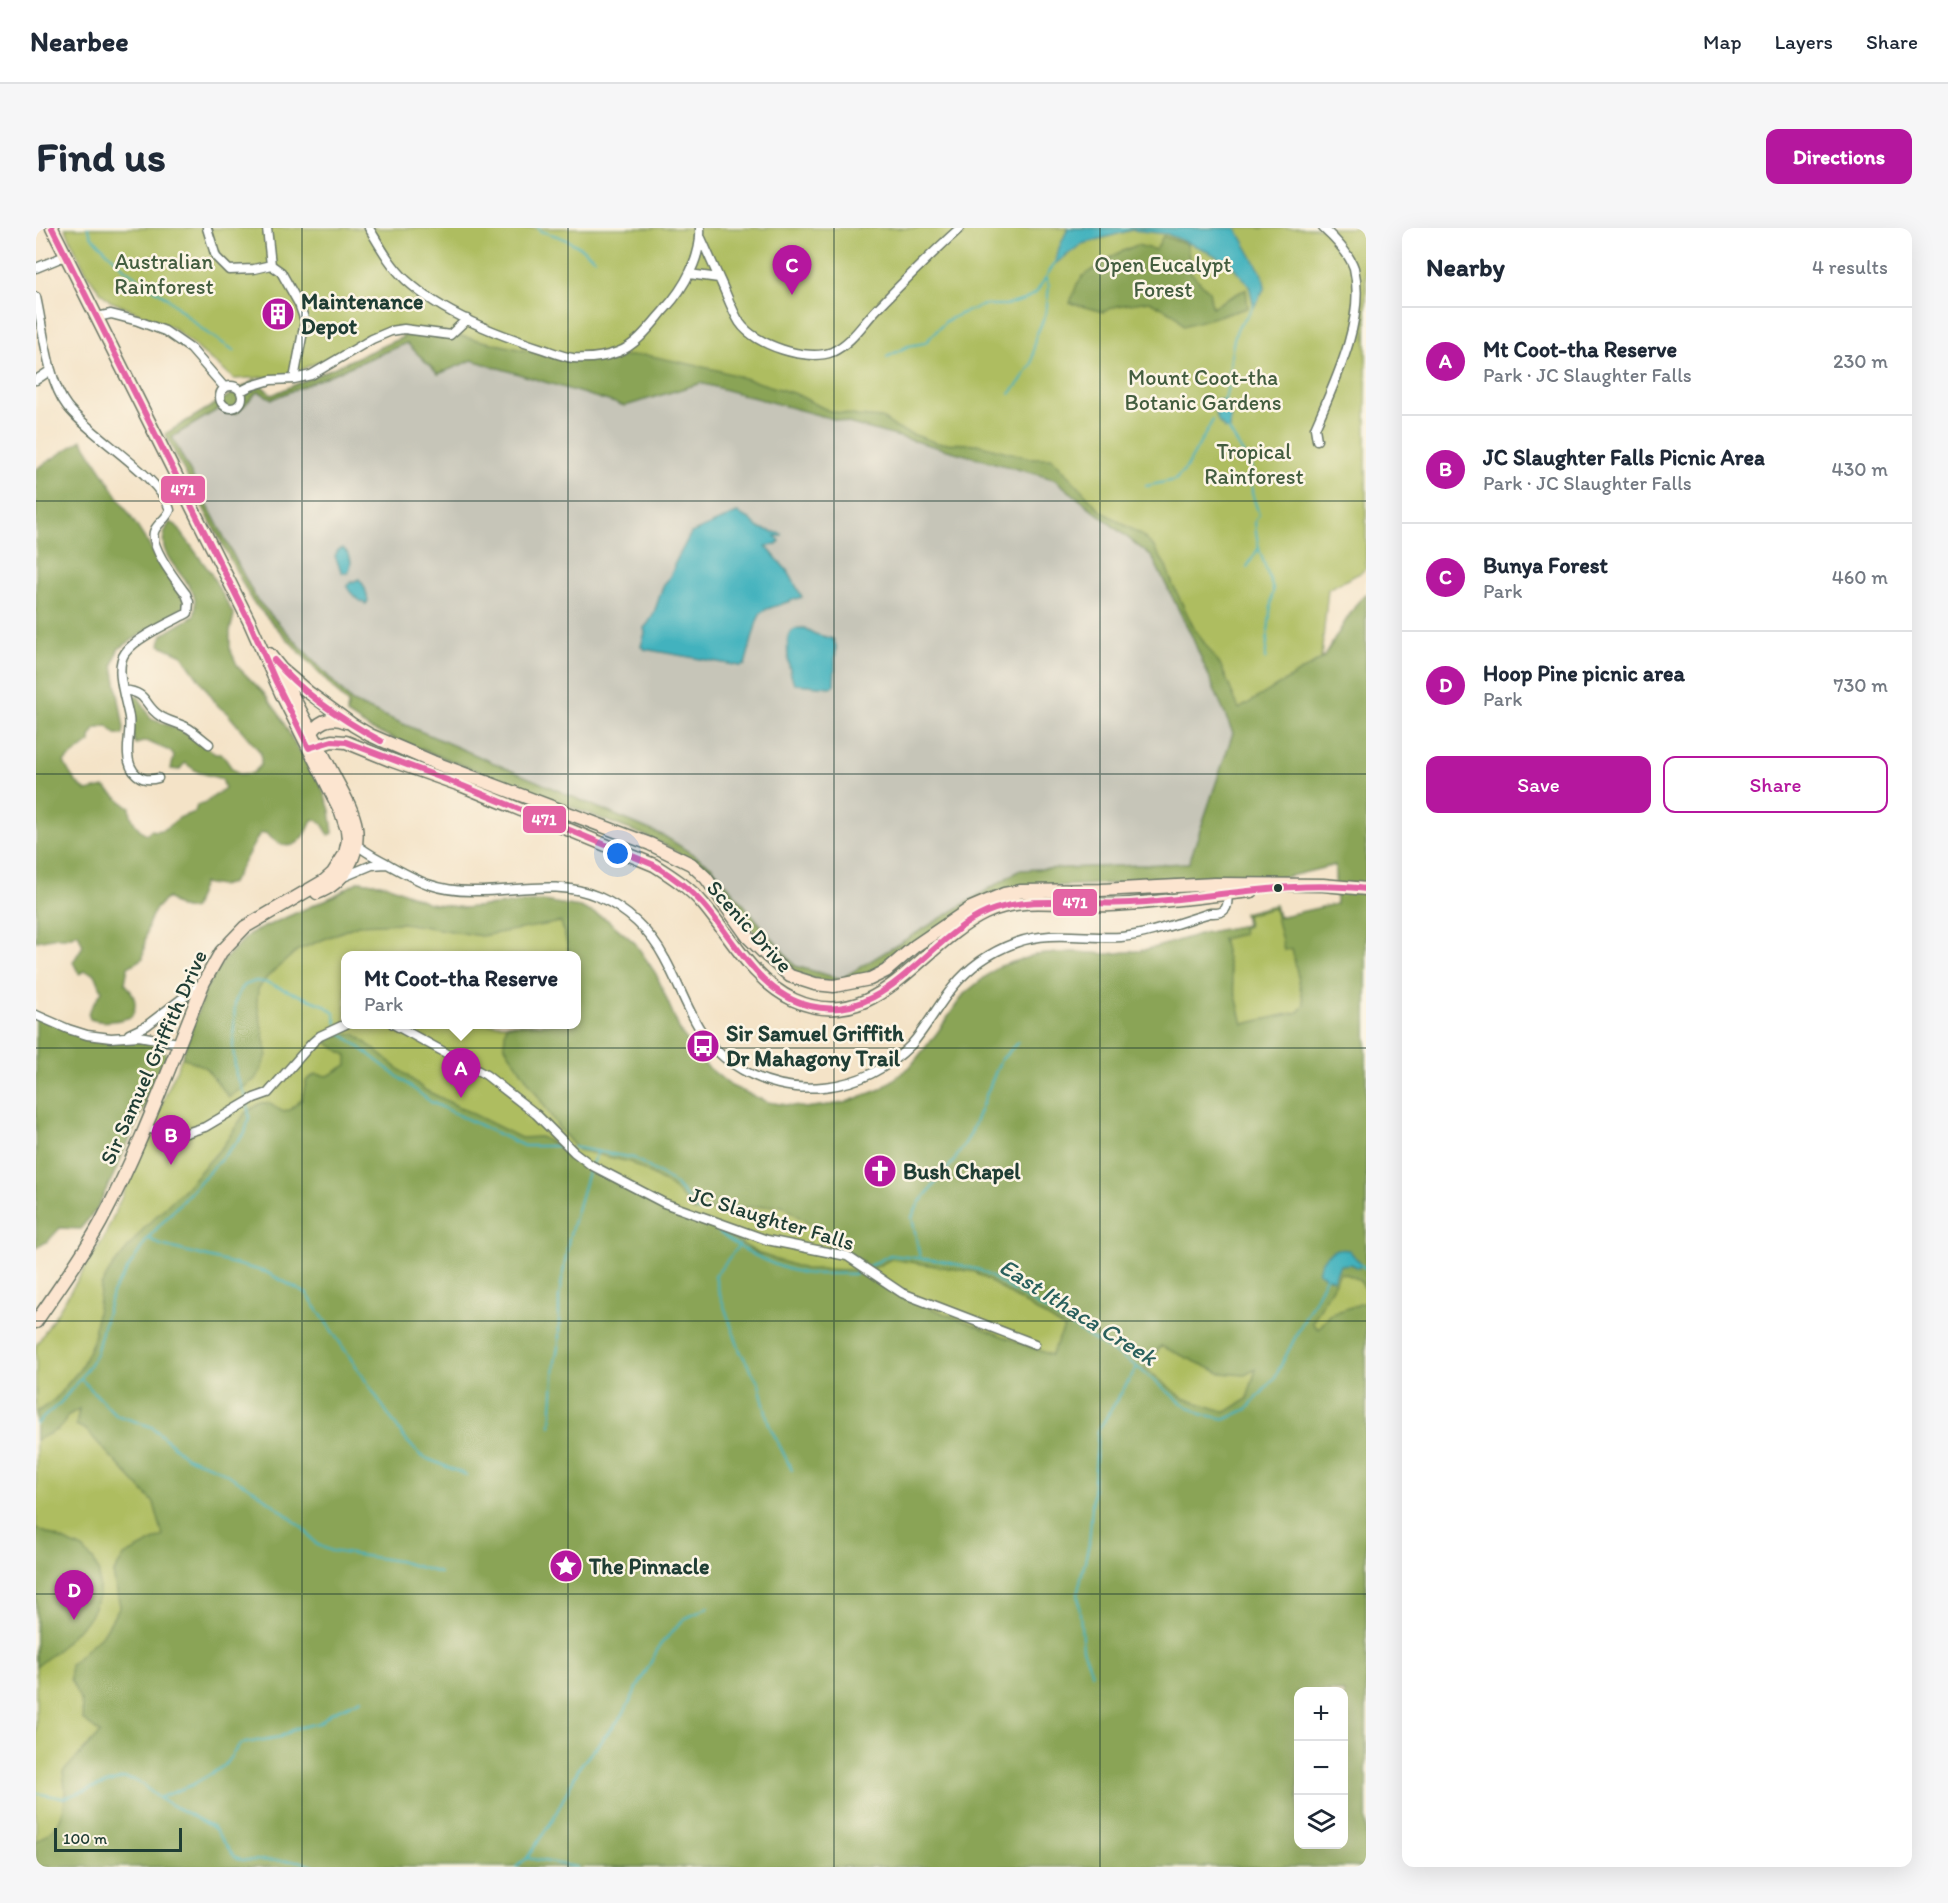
<!DOCTYPE html>
<meta charset="utf-8">
<style>
body{margin:0;font-family:Itim,sans-serif;background:#f6f6f7;color:#1f2937}
.controls{position:absolute;right:18px;bottom:18px;display:grid;overflow:hidden;border-radius:12px;box-shadow:0 6px 24px #0002}
.controls button{width:54px;height:54px;display:grid;place-items:center;padding:0;border:0;border-bottom:2px solid #e0e1e3;background:#fff;color:#1f2937;font:30px sans-serif}
.scale{position:absolute;left:18px;bottom:15px;width:128px;box-sizing:border-box;padding-left:6px;border:3px solid #1f3d34;border-top:0;font-size:16px;line-height:21px;white-space:nowrap;color:#1f3d34;-webkit-text-stroke:4px #fcf5e5;paint-order:stroke}
.you{position:absolute;left:582px;top:626px;width:21px;height:21px;margin:-15px;border:4px solid #fff;border-radius:50%;background:#1a73e8;box-shadow:0 0 0 9px #1a73e833}
.badge{display:grid;place-items:center;width:39px;height:39px;border-radius:50%;background:#b5179e;color:#fff;font-size:20px;font-weight:700}
.pin{position:absolute;translate:-50% -50px;filter:drop-shadow(0 2px 3px #0008)}
.pin::after{content:'';position:absolute;top:32px;width:21px;height:18px;background:inherit;clip-path:polygon(0 0,100% 0,50% 100%)}
.popup{position:absolute;left:305px;top:723px;width:240px;height:78px;box-sizing:border-box;display:grid;place-content:center;border-radius:12px;background:#fff;filter:drop-shadow(0 2px 4px #0005);font-size:20px;white-space:nowrap;color:#747a83}
.popup b{font-size:22px;color:#1f2937}
.popup::after{content:'';position:absolute;left:50%;top:100%;margin-left:-12px;border:12px solid transparent;border-top-color:#fff}
.list{margin:0;padding:0;list-style:none}
h2{display:flex;justify-content:space-between;align-items:center;height:78px;margin:0;padding:0 24px;font-size:26px}
h2 small{font-size:20px;font-weight:400;color:#747a83}
.list li{display:grid;grid-template-columns:39px 1fr auto;gap:18px;align-items:center;box-sizing:border-box;height:108px;padding:0 24px;border-top:2px solid #e0e1e3}
.list b{display:block;font-size:22px;white-space:nowrap}
.list p{margin:0;font-size:20px;white-space:nowrap;color:#747a83}
.list em{font-size:20px;font-style:normal;color:#747a83}
.actions{display:flex;gap:12px;padding:18px 24px}
.actions a{flex:1;padding:14px 0;border:2px solid #b5179e;border-radius:12px;text-align:center;font-size:21px;color:#b5179e}
.actions .main{background:#b5179e;color:#fff}
.icon{flex:none;width:33px;height:33px;fill:none;stroke:currentColor;stroke-width:2;stroke-linecap:round;stroke-linejoin:round}
.map{position:relative;flex:none;width:1330px;height:1639px;overflow:hidden;border-radius:12px}
header{display:flex;align-items:center;gap:36px;box-sizing:border-box;height:84px;padding:0 30px;background:#fff;border-bottom:2px solid #e0e1e3}
header strong{font-size:28px}
nav{display:flex;gap:33px;margin-inline-start:auto;font-size:21px}
.intro{display:flex;align-items:center;justify-content:space-between;box-sizing:border-box;height:144px;padding:0 36px}
h1{margin:0;font-size:42px}
.button{padding:15px 27px;border-radius:12px;background:#b5179e;color:#fff;font-size:21px;font-weight:700}
main{display:flex;gap:36px;padding:0 36px}
aside{flex:1;background:#fff;border-radius:12px;box-shadow:0 6px 24px #0002}
.map>svg:first-child{display:block}
</style>
<header>
<strong>Nearbee</strong>
<nav><a>Map</a><a>Layers</a><a>Share</a></nav>
</header>
<div class="intro"><h1>Find us</h1><a class="button">Directions</a></div>
<main>
<div class="map">
<svg width="1330" height="1639" viewBox="0 0 1330 1639">
<rect width="100%" height="100%" fill="#fcf5e5"/>
<filter id="ink" filterUnits="userSpaceOnUse"><feTurbulence type="fractalNoise" baseFrequency=".0167" numOctaves="2"/><feDisplacementMap in="SourceGraphic" scale="12" xChannelSelector="R" yChannelSelector="G"/><feConvolveMatrix kernelMatrix="1 2 1 2 8 2 1 2 1" color-interpolation-filters="sRGB"/></filter>
<filter id="wash" filterUnits="userSpaceOnUse"><feTurbulence type="fractalNoise" baseFrequency=".008" numOctaves="4" result="noise"/><feDisplacementMap in="SourceGraphic" scale="24" xChannelSelector="R" yChannelSelector="G"/><feGaussianBlur stdDeviation="1.35" result="paint"/><feColorMatrix in="noise" values="0 0 0 0 0 0 0 0 0 0 0 0 0 0 0 0 0 1.4 0 .05"/><feComposite in="paint" operator="in"/></filter>
<g filter="url(#wash)">
<rect width="100%" height="100%" fill="#f4e3c7"/>
<path fill="#c6c5b8" d="M371,115l31,31 34,-14 153,46 76,-23 353,96 98,78 38,75 43,101 -44,130 -169,7 -179,109 -46,-13 -84,-100 -47,-30 -312,-134 -96,-103 -85,-163 49,-28 10,5h7l21,-22 14,8z"/>
<path fill="#aebd60" stroke="#667d4a" stroke-width="1.5" fill-rule="evenodd" d="M29,0h1301v340l-4,4 -34,17 -7,69h2c14,-21 25,-46 43,-64v1273h-1330v-521l68,-108 78,-181 24,-69 43,-54 85,-38 25,-15 28,4 42,18 35,5 78,-7 38,6 26,12 29,24 21,31 24,57 24,33 27,22 36,16 39,6 38,-5 37,-14 29,-22 27,-34 27,-39 34,-27 37,-12 38,-3 35,2 39,-4 56,-17 43,-8 -2,-12 31,-8 3,12 58,-13 -1,-39 -49,12 -256,10 -174,93 -50,-2 -46,-38 -49,-65 -42,-28 -23,-11 -249,-95 -50,-27 1,-10 -96,-103 -87,-167 90,-54 17,15 131,-58 -6,-10 -110,49 -53,3 -61,-51 -63,-27c-23,-19 -32,-47 -45,-73zM371,115l31,31 34,-14 153,46 76,-23 353,96 98,78 38,75 43,101 -44,130 -169,7 -179,109 -46,-13 -84,-100 -47,-30 -312,-134 -96,-103 -84,-162 48,-29 10,5h7l21,-22 14,8zM310,728h230v68h-230zM1262,1464h46v152h-46z"/>
<path fill="#8aa456" stroke="#547045" stroke-width="1.5" fill-rule="evenodd" d="M1127,8l24,8 4,29 18,18 3,16 34,-18 2,19 -65,18 -7,-11 -27,-14 -32,5 -14,6 -33,-9 7,-19 6,-8 35,-23 19,-8 19,5z
M388,100l144,32 78,-5 71,15 30,9 49,15 33,17 29,5 24,2 16,11 39,14 40,1 53,14h22l49,53 39,23 14,13 12,19 7,19 22,45 26,36 18,43 84,-51 34,-55 9,-9v699c-3,-14 -14,-18 -26,-20l-28,50 6,6 13,-15 35,-12v565h-1330v-25c7,-5 18,-12 22,-19 9,-16 8,-34 5,-51l37,-39 -17,-13 -2,-19 -11,-22v-14l34,-32 16,-27 -7,-32 11,-18 39,-20 -9,-33 -68,-73 -10,-5 3,-16 -12,7c-3,14 -19,18 -31,24v-27l19,-14 25,-30 13,-28 8,-56 12,-19 32,-39 40,-39 38,-42 22,-33 16,-10h7l14,8 7,-1 13,-11 4,-18 9,-7 13,2 19,-11v-9l-21,-14 10,-7 19,-1 70,56 96,48 19,-1 29,14 20,17 75,42 57,21 36,22 47,16 50,1 43,25 154,60 13,-27 -89,-56 -84,-13 -19,10 -90,-64 -88,6 -23,-25 -41,-24 -52,-12 -19,-22 -55,-83 2,-20 70,-1v-68l-6,-1 -9,-33 -80,14 -78,-13 -45,2 -60,25 -30,26 -10,13 -1,13 10,53 -10,23 -28,19 -24,-30 -23,-10 24,-69 17,-27 26,-27 85,-38 25,-15 28,4 42,18 35,5 78,-7 38,6 26,12 29,24 21,31 24,57 24,33 27,22 36,16 39,6 38,-5 37,-14 29,-22 27,-34 27,-39 34,-27 37,-12 38,-3 35,2 39,-4 56,-17 43,-8 -2,-12 31,-8 3,12 58,-13 -1,-39 -49,12 -266,10 -147,86 -48,9 -28,-8 -16,-12 -21,-22 -49,-65 -42,-28 -23,-11 -276,-107 -23,-15 1,-10 -96,-103 -87,-167 90,-54 17,15zM371,115l31,31 34,-14 153,46 76,-23 353,96 98,78 38,75 43,101 -44,130 -169,7 -179,109 -46,-13 -84,-100 -47,-30 -312,-134 -96,-103 -84,-162 48,-29 10,5h7l21,-22 14,8zM1238,680l10,42 8,-1 12,56 -6,7 -55,12 -21,-85 21,-5 -1,-6 6,-2 -2,-11zM1125,1118l59,27 25,2 11,-6 -9,30 -21,13 -43,-14 -38,-30zM1262,1464h46v152h-46z
M46,212l105,165 -69,44 -5,16 11,63 -1,7 -7,-1 -9,-8 -12,3 -5,8v5l-26,20c5,11 12,23 23,29l17,-4c10,6 15,15 26,20 0,12 5,20 16,27l5,-4c14,3 18,-5 28,-12 5,-3 11,-4 16,-6l2,-7 9,-3 19,-14 -3,-9 -24,-7 -13,-9 -6,7 -8,-1 3,-13 -4,-5 -24,-10 -10,3 -2,-4 -5,-36 3,-8h6l13,23 27,10 20,11 17,14h7l9,13 8,7 14,-1 8,-8v-12l-34,-40 -9,-7 -36,-51 -22,-10 2,-10 32,-19c13,-38 -51,-55 -24,-94l6,3 34,47 24,43 -4,16v18l8,18 25,25 16,22 17,32 21,28 13,36 3,23 -4,2 -8,-13 -6,-3 -3,1c-10,27 -25,35 -46,13h-6l-28,50 -12,3 -17,-3 -9,25c-12,4 -17,-2 -26,-10 -21,12 -23,38 -25,60l-15,9 -3,16c9,11 14,21 6,34 -13,4 -28,7 -41,2l-2,-6 14,-22 -7,-17 -10,-3 -6,3 -6,-12 10,-16 -5,-13 -9,4h-12l-21,4v-472z
M0,787l70,26h35l23,8 3,7 -53,118 -18,36 -16,19 -20,-1 -12,13 -12,7z
M0,1300l47,21 11,12 5,13v22l-10,22 -33,33 -20,16z"/>
<path fill="#43b2be" stroke="#317879" stroke-width="1.5" d="M1032,0h168l27,48 2,11 -11,20 -5,-22 -18,-21 -28,-15 -36,-15 -35,-4 -50,14 -27,20 4,-16z
M1181,172h5l9,7 -1,22h-5l-7,-8 -5,-18z
M701,285l13,6 9,9 23,6v2h-7l5,5 -3,4 -11,1 23,27 13,24 -35,12 -6,4 -4,8 -12,44 -5,1 -96,-17 -3,-3 4,-13 -1,-5c11,-11 13,-27 19,-41 4,-8 11,-14 11,-22l17,-32z
M307,320c8,7 10,16 5,25h-6l-7,-17 3,-6z
M323,351c5,5 8,14 9,22l-2,3c-8,-4 -15,-9 -19,-17l3,-4z
M768,400l11,6 18,5 3,7 -2,39 -3,2 -36,-3c-6,-8 -11,-43 -4,-52 3,-4 8,-4 13,-4z
M1301,1021l12,1 11,13 -1,5 -8,-4 -11,1 -7,15 -15,-8c3,-12 7,-18 19,-23z"/>
<g fill="none" stroke-linecap="round" stroke-linejoin="round">
<path stroke="#43b2be" stroke-width="2" d="M52,0l4,9 34,33 40,27 38,34 31,20
M502,0l2,3c24,6 36,12 55,28
M851,129l21,-11 17,-3 21,-22 14,-7 24,-9h22l18,-5 12,-7 20,-32
M983,155l13,-19 3,-26 11,-24 3,-28 -3,-9
M974,166l8,-10
M1188,174c8,-22 4,-47 12,-70 4,-10 15,-18 18,-28
M1191,199l24,39 1,27 7,22 -4,6 1,10
M1110,258l29,-6 10,-10 28,-50
M1220,304l3,17 14,40v4
M1211,339l11,-18
M1232,404l4,-37
M1229,431l3,-24
M303,802l3,4 89,68 93,44h41
M211,871l-11,-24 -3,-27 2,-46 5,-11 5,-6 11,-4 12,2 56,22 10,8 3,11
M537,919l61,11 40,25 25,29
M673,995c21,22 63,44 94,50 16,2 35,0 51,1l8,-4
M112,1010l13,7 105,27 41,22 98,145 16,17 45,19
M703,1017l-24,31 3,13 22,62 19,33 10,41 23,45
M884,1030l-8,-41 7,-14 35,-42 16,-26 30,-74 18,-19
M1322,1036l8,4
M831,1039l23,-12 52,6 38,9 156,96 46,37 19,11 25,5 21,-10 27,-30 53,-104
M45,1151l35,36 36,12 34,30 30,11 40,23 46,36 14,17 15,7 67,10 42,12
M0,1196l25,-22 20,-24 15,-24 16,-61 36,-55 97,-105 4,-16 -1,-13
M515,1198l4,-65 4,-18v-46l10,-59 19,-66 9,-19
M1056,1445l-9,-24 -5,-58 11,-47 9,-113 39,-64
M0,1565l27,5 60,-20 13,2 23,18 55,30 20,28 8,4 57,1 16,6
M123,1570l33,-13 32,-19 16,-22 40,-7 17,-9 22,-5 12,-10 31,-14
M491,1630l25,-37 28,-55 42,-50 38,-71 24,-26 25,-12
M480,1639l11,-9 50,9"/>
</g>
</g>
<g filter="url(#ink)">
<g fill="none" stroke-linecap="round" stroke-linejoin="round">
<g stroke="#6a7767" stroke-width="11">
<path id="minor" d="M171,0l9,29 13,13 25,-1 17,-4 10,7 18,32 6,17 -11,58
M231,0l4,37
M333,0c11,18 21,37 37,52 37,34 90,54 137,69 9,3 20,8 30,9 15,1 32,-1 45,-6 19,-7 34,-28 47,-43 19,-21 37,-52 35,-81
M0,40l29,-12
M653,46l30,4 -18,-40
M683,50c7,14 12,31 21,45 15,22 67,39 92,29 20,-9 31,-29 46,-44 26,-27 53,-54 82,-80
M0,69c7,31 12,85 31,109 25,32 93,69 103,104 -3,9 -14,14 -16,22 -4,16 23,50 32,62l3,8 -1,11c-17,9 -53,25 -63,40 -11,15 1,47 4,64 2,13 -2,25 -1,37 1,19 13,29 30,24
M61,89l14,-3 27,7 27,10 26,18 34,39
M0,152l15,-10
M184 169a11 11 0 1 1 22 0a11 11 0 1 1-22 0Z
M205,163l10,-5 20,-6 23,-1 17,-4 61,-36 19,-8 13,-2 46,6 17,-16
M1281,212l-2,-12c20,-46 51,-109 39,-160 -5,-15 -20,-30 -31,-40
M87,462c27,3 19,14 37,26 7,5 18,7 26,11 8,4 15,11 23,17
M320,616c10,9 23,15 35,22 29,16 46,25 81,25 44,1 85,-12 127,6 28,12 52,35 66,62 21,38 30,80 68,105 56,38 131,29 178,-19 16,-18 27,-40 42,-58 16,-20 38,-35 62,-44 35,-13 70,-4 106,-6 27,-2 62,-16 89,-24 16,1 19,-5 17,-20
M305,650l31,-13 14,-1
M0,787l32,14 19,6 24,3 28,-2 39,7
M357,796l93,51 50,39 38,38 17,13 73,38 103,37 80,16 55,37 133,51
M93,806l17,-8 58,-44
M109,899l21,7h17l22,-7 49,-29 14,-5 45,-51 7,-6 26,-12"/>
</g>
<g stroke="#6a7767" stroke-width="15">
<path id="secondary" d="M233,426l12,15 27,23 45,33 17,10 63,27 217,82 41,20 15,14 42,59 17,17 25,22 25,8 19,2 36,-7 16,-8 29,-25 56,-38 33,-14 17,-3 80,-1 114,-6 108,1 43,4
M244,445c19,34 36,68 54,103 8,16 19,33 22,51 4,29 -12,56 -39,66
M274,510c5,-16 20,-23 36,-16
M273,520l23,-7 14,1 44,18 73,26 191,79c19,12 36,23 50,40 27,32 49,76 90,95 82,37 126,-56 191,-87 40,-19 84,-6 126,-8 47,-2 94,-9 141,-14
M0,1094c22,-33 46,-65 65,-100 41,-77 70,-160 103,-240l17,-30 24,-25 79,-46 9,-8 12,-19 3,-14 -1,-10 -6,-18 -60,-119 -31,-70 -198,-395"/>
</g>
<use href="#minor" stroke="#fff" stroke-width="8"/>
<use href="#secondary" stroke="#fce5d0" stroke-width="12"/>
<g stroke="#fcf5e5" stroke-width="10">
<path id="bus-1" d="M16,0l198,395 26,59 33,66 23,-7 14,1 117,44 191,79c18,11 35,23 49,39 32,36 56,90 107,102 76,18 116,-68 177,-94 43,-18 99,-6 144,-9 78,-4 157,-24 235,-14
M238,432c29,34 68,60 107,81"/>
</g>
<use href="#bus-1" stroke="#e463a4" stroke-width="6"/>
</g>
</g>
<path fill="none" stroke="#1f3d34" stroke-width="1.5" stroke-opacity="0.55" d="M266,0v1639M532,0v1639M798,0v1639M1064,0v1639M0,273h1330M0,546h1330M0,820h1330M0,1093h1330M0,1366h1330"/>
<defs>
<g id="building-disc" transform="scale(1.725)"><circle r="9.5" fill="#b5179e" stroke="#fcf5e5"/><path d="M-4-6H4V6H1V3H-1V6H-4ZM-2.5-4.3h1.7v1.8h-1.7ZM.8-4.3h1.7v1.8H.8ZM-2.5-1h1.7V.8h-1.7ZM.8-1h1.7V.8H.8Z" fill="#fff"/></g>
<g id="bus-disc" transform="scale(1.725)"><circle r="9.5" fill="#b5179e" stroke="#fcf5e5"/><path d="M-5-6H5V4H4V6H2V4H-2V6H-4V4H-5ZM-3.5-4V0h7V-4ZM-3.5 1.2v1.5H-2V1.2ZM2 1.2v1.5H3.5V1.2Z" fill="#fff"/></g>
<g id="church-disc" transform="scale(1.725)"><circle r="9.5" fill="#b5179e" stroke="#fcf5e5"/><path d="M-1.2-6h2.4v3.5h3.3v2.4h-3.3V6h-2.4V-.1h-3.3v-2.4h3.3Z" fill="#fff"/></g>
<g id="sight-disc" transform="scale(1.725)"><circle r="9.5" fill="#b5179e" stroke="#fcf5e5"/><path d="M0-6L1.8-2.2L6-1.7L2.9 1.2L3.7 5.4L0 3.3L-3.7 5.4L-2.9 1.2L-6-1.7L-1.8-2.2Z" fill="#fff"/></g>
</defs>
<g fill-rule="evenodd">
<use href="#building-disc" x="242" y="86"/>
<use href="#bus-disc" x="667" y="818"/>
<use href="#church-disc" x="844" y="943"/>
<use href="#sight-disc" x="530" y="1338"/>
</g>
<circle fill="#1f3d34" stroke="#fcf5e5" stroke-width="2" cx="1242" cy="660" r="5"/>
<g text-anchor="middle" stroke-width="5" stroke-linejoin="round" paint-order="stroke">
<g font-size="22" fill="#435d3f" stroke="#fcf5e5">
<text x="128" y="41">Australian<tspan x="128" dy="25">Rainforest</tspan></text>
<text x="1127" y="44">Open Eucalypt<tspan x="1127" dy="25">Forest</tspan></text>
<text x="1167" y="157">Mount Coot-tha<tspan x="1167" dy="25">Botanic Gardens</tspan></text>
<text x="1218" y="231">Tropical<tspan x="1218" dy="25">Rainforest</tspan></text>
</g>
<g font-size="22" font-weight="bold" fill="#1f3d34" stroke="#fcf5e5" text-anchor="start">
<text x="265" y="81">Maintenance<tspan x="265" dy="25">Depot</tspan></text>
<text x="690" y="813">Sir Samuel Griffith<tspan x="690" dy="25">Dr Mahagony Trail</tspan></text>
<text x="867" y="951">Bush Chapel</text>
<text x="553" y="1346">The Pinnacle</text>
</g>
<g font-size="22" fill="#1f3d34" stroke="#fcf5e5">
<text transform="translate(714 698) rotate(48)" y="8">Scenic Drive</text>
<text transform="translate(117 829) rotate(-66)" y="8">Sir Samuel Griffith Drive</text>
<text transform="translate(736 990) rotate(17)" y="8">JC Slaughter Falls</text>
</g>
<g font-size="24" font-style="italic" fill="#2a605d" stroke="#fcf5e5">
<text transform="translate(1042 1084) rotate(32)" y="8">East Ithaca Creek</text>
</g>
</g>
<g stroke="#fcf5e5" stroke-width="2">
<rect x="124" y="247" width="46" height="29" rx="6" fill="#e463a4"/>
<rect x="486" y="577" width="45" height="29" rx="6" fill="#e463a4"/>
<rect x="1016" y="660" width="46" height="29" rx="6" fill="#e463a4"/>
</g>
<g font-size="16" text-anchor="middle" font-weight="bold" fill="#fff">
<text x="147" y="267">471</text>
<text x="508" y="597">471</text>
<text x="1039" y="680">471</text>
</g>
</svg>
<div class="controls">
<button>+</button>
<button>−</button>
<button><svg class="icon" aria-label="layers" viewBox="0 0 24 24"><path d="M12 4l9 5-9 5-9-5zM3 14l9 5 9-5"/></svg></button>
</div>
<div class="scale">100 m</div>
<div class="you"></div>
<div class="pin badge" style="left:425px;top:870px">A</div>
<div class="popup"><b>Mt Coot-tha Reserve</b>Park</div>
<div class="pin badge" style="left:135px;top:937px">B</div>
<div class="pin badge" style="left:756px;top:67px">C</div>
<div class="pin badge" style="left:38px;top:1392px">D</div>
</div>
<aside>
<h2>Nearby<small>4 results</small></h2>
<ul class="list">
<li><span class="badge">A</span><div><b>Mt Coot-tha Reserve</b><p>Park · JC Slaughter Falls</p></div><em>230 m</em></li>
<li><span class="badge">B</span><div><b>JC Slaughter Falls Picnic Area</b><p>Park · JC Slaughter Falls</p></div><em>430 m</em></li>
<li><span class="badge">C</span><div><b>Bunya Forest</b><p>Park</p></div><em>460 m</em></li>
<li><span class="badge">D</span><div><b>Hoop Pine picnic area</b><p>Park</p></div><em>730 m</em></li>
</ul>
<div class="actions"><a class="main">Save</a><a>Share</a></div>
</aside>
</main>
